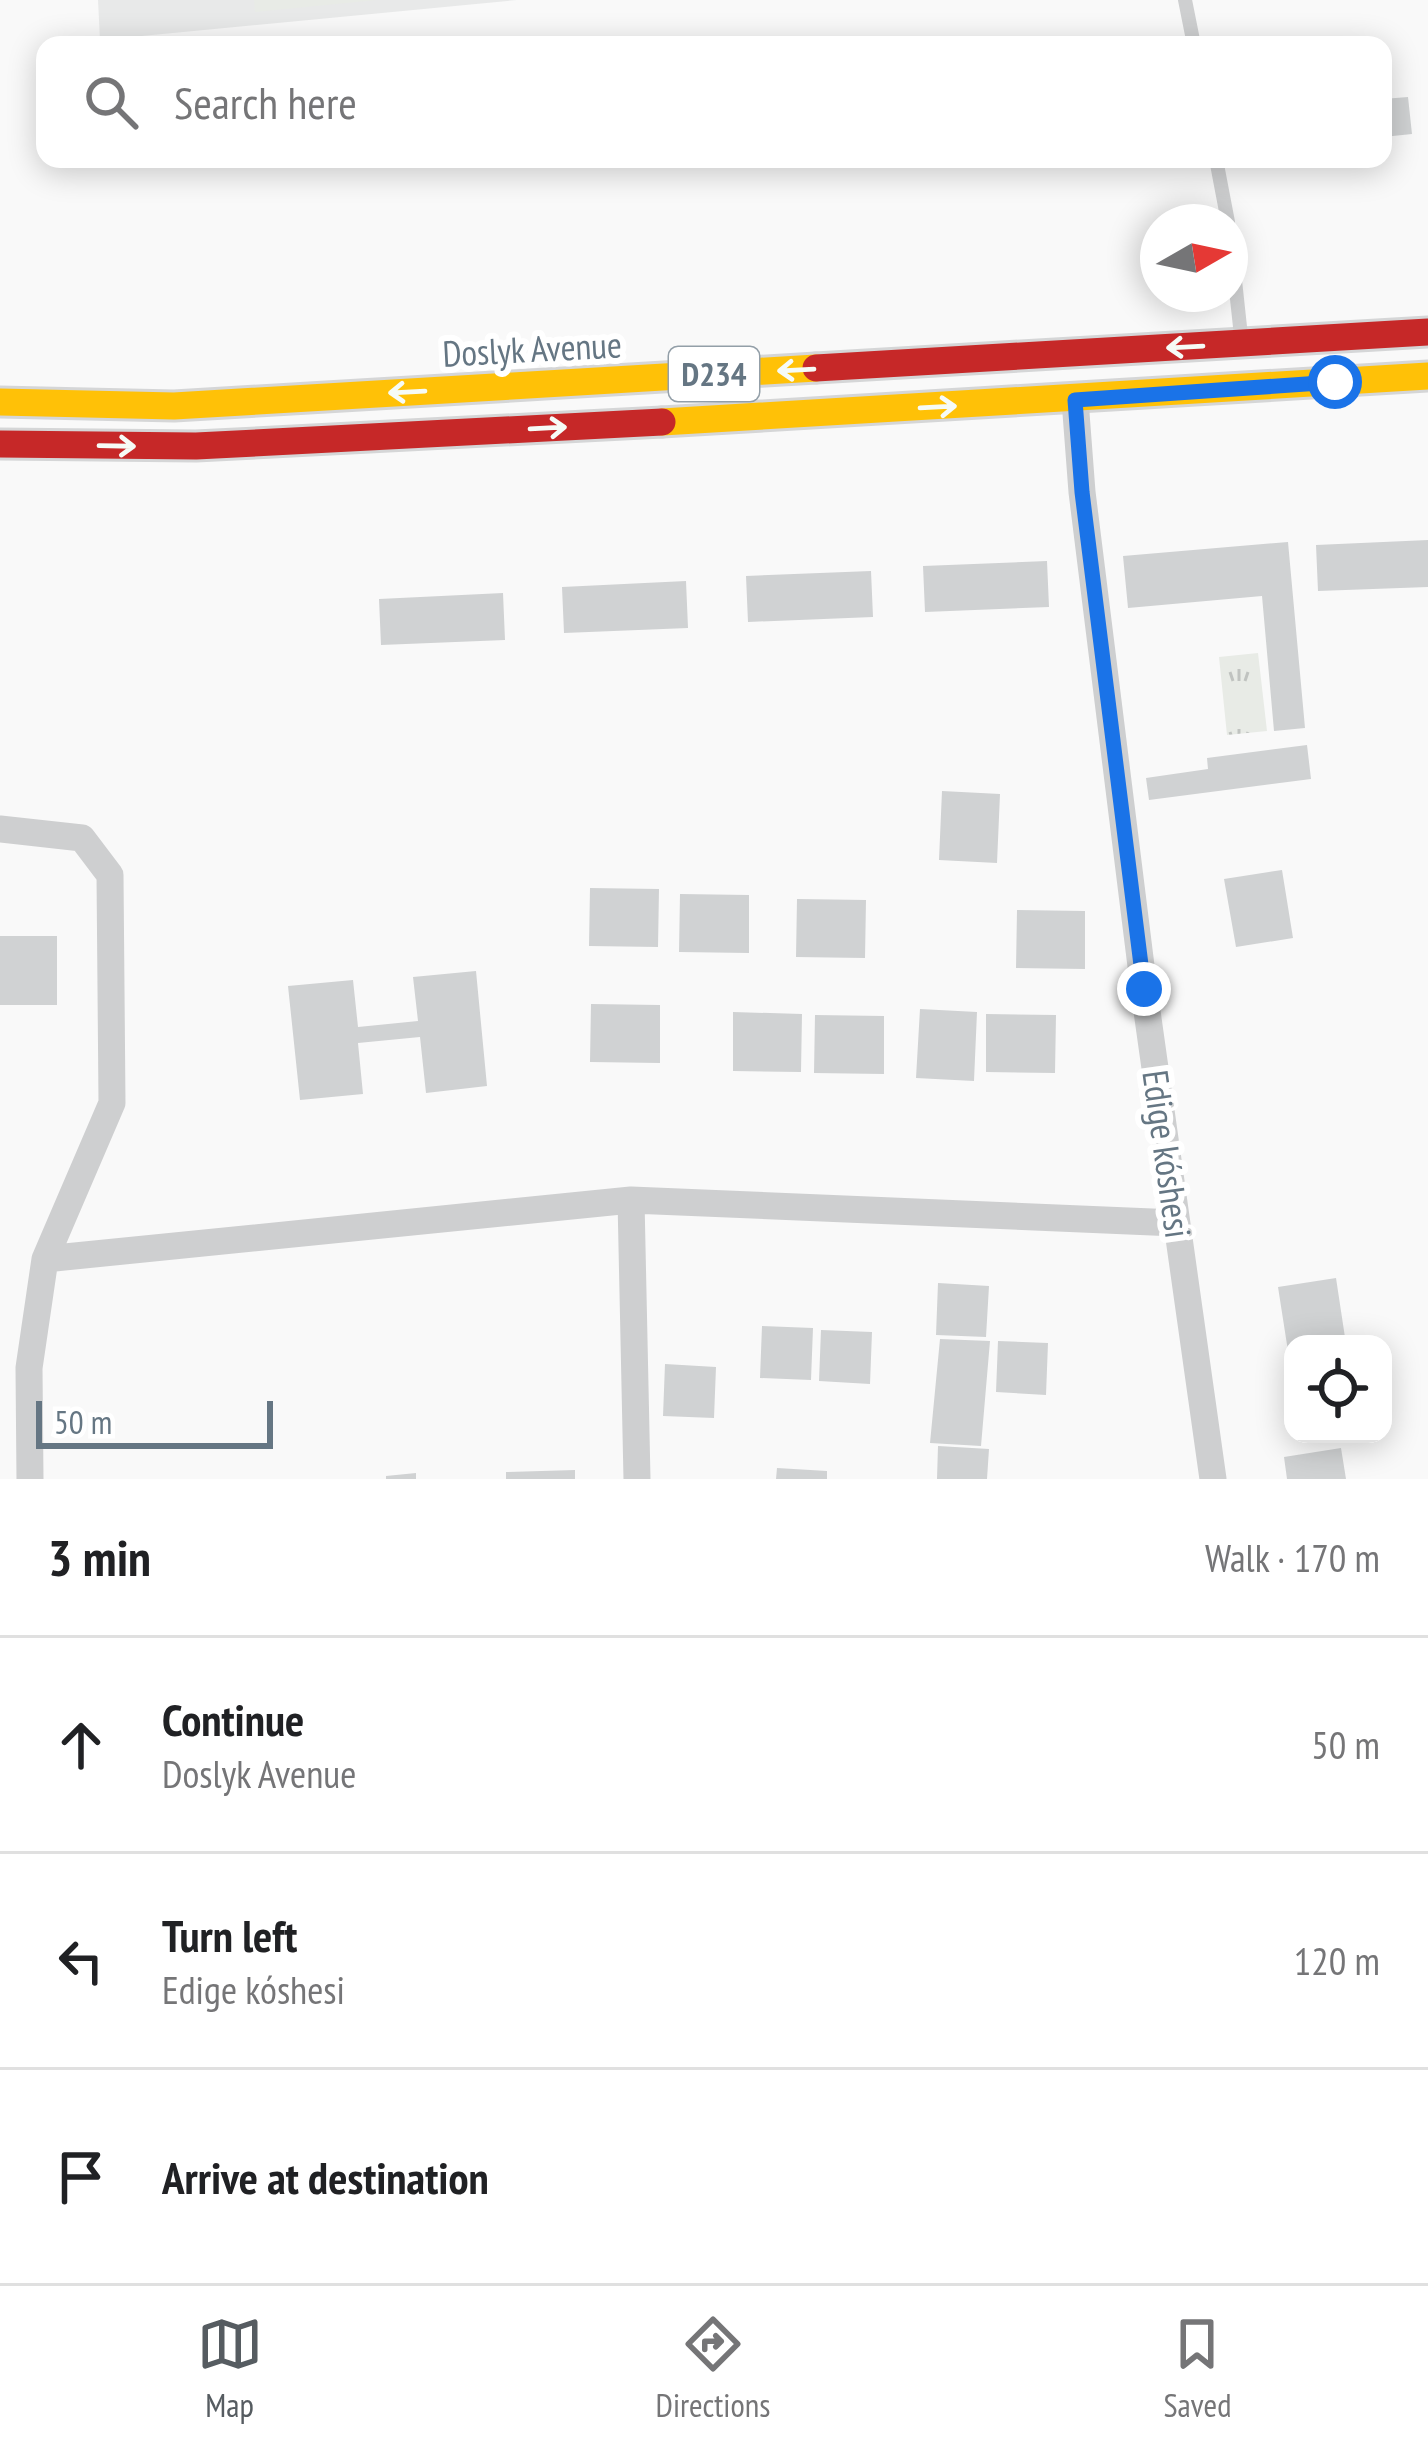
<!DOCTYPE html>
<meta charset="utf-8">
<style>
body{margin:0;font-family:"PT Sans Narrow",sans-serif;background:#f6f6f6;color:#202124}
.controls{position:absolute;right:36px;bottom:36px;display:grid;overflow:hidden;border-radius:24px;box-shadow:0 6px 30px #0003}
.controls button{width:108px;height:108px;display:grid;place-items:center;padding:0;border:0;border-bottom:3px solid #e0e0e0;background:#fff;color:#202124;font:60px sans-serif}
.compass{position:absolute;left:1140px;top:204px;width:108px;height:108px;border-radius:50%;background:#fff;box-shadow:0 6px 30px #0003;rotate:81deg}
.scale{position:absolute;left:36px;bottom:30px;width:237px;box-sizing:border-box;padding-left:12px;border:6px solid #657683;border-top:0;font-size:33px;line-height:42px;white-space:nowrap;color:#657683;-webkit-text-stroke:9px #fff;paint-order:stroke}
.stop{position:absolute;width:36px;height:36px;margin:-27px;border:9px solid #1a73e8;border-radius:50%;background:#fff}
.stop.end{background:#1a73e8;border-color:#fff;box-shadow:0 3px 12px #0008}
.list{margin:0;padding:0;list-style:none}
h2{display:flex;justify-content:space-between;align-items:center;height:156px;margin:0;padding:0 48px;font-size:51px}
h2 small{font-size:39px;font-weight:400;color:#757577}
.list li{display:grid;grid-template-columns:78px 1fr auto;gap:36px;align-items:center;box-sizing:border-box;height:216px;padding:0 48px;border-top:3px solid #e0e0e0}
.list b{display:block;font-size:45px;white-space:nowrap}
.list p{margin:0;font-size:39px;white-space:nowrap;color:#757577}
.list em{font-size:39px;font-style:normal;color:#757577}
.icon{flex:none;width:66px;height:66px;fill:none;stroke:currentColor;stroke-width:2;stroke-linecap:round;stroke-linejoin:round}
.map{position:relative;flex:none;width:1428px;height:1479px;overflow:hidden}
.search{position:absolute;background:#fff;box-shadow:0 6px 30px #0003;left:36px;right:36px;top:36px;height:132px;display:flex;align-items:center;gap:30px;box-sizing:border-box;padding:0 42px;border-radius:24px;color:#757577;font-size:45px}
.sheet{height:804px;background:#fff}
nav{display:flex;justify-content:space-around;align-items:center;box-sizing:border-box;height:168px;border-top:3px solid #e0e0e0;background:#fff;font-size:33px;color:#757577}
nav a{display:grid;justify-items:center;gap:6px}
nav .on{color:#565c61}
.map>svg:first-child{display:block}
</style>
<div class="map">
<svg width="1428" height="1479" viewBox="0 0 1428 1479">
<defs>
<pattern id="grass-tufts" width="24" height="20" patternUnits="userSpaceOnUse" patternTransform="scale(3)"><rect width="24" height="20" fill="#e8ebe6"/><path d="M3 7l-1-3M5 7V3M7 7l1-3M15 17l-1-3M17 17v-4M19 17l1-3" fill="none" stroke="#c0c3c0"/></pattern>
</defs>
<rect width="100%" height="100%" fill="#f9f9f9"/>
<path fill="#e8e9e9" d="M98,0h419l-417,40z"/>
<path fill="url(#grass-tufts)" d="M1258,653l9,78 -40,4 -8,-78z"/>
<path fill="#e8ebe6" d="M254,0h123l-122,12z"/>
<path fill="#d0d2d3" d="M1408,97l4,37 -29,3v-38z
M1428,540v47l-110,4 -2,-46z
M1288,542l17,186 -31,3 -12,-135 -134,12 -5,-52z
M1047,561l2,46 -124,5 -2,-46z
M871,571l2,46 -125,5 -2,-46z
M686,581l2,47 -124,5 -2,-46z
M503,593l2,47 -124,5 -2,-46z
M1307,745l4,34 -162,21 -3,-22 62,-9 -1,-11z
M942,791l58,3 -3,69 -58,-3z
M1282,870l11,68 -57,9 -12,-68z
M590,888l69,1 -1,58 -69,-1z
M680,894l69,1v58l-70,-1z
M797,899l69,1 -1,58 -69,-1z
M1017,910l68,1v58l-69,-1z
M0,936h57v69h-57z
M476,971l11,115 -61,7 -6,-56 -62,6 5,51 -63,6 -12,-114 65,-6 5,47 60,-6 -5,-44z
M591,1004l69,1v58l-70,-1z
M920,1009l57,3 -3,69 -58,-3z
M733,1012l69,2 -1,58 -68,-1z
M986,1014l70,1 -1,58 -69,-1z
M815,1015l69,1v58l-70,-1z
M1336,1278l10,66h-53l-3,20 -12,-77z
M938,1283l51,3 -3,51 -50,-2z
M762,1326l51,2 -2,52 -51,-2z
M821,1330l51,2 -2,52 -51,-3z
M940,1339l50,2 -9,105 -51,-3z
M998,1341l50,2 -2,52 -50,-3z
M665,1364l51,3 -2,51 -51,-2z
M938,1446l51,3 -2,30h-50z
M1341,1448l5,31h-59l-3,-22z
M777,1468l50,3v8h-51z
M575,1470v9h-69v-7z
M416,1473v6h-30v-3z"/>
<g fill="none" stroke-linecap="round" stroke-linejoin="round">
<g stroke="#d5d6d7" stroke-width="33">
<path id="slow" d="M0,402l174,4 642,-38
M662,422l766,-46"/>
</g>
<g stroke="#d5d6d7" stroke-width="33">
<path id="jam" d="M816,368l612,-36
M0,444l196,2 466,-24"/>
</g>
<path stroke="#cecfd0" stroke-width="14" d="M1185,0l9,45
M1216,159l12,63
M1230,234l11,102"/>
<path stroke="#cecfd0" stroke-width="27" d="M1075,400l7,92 62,498 69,489
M0,829l82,9 28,37 2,228 -67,156 -16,109 1,111
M631,1200l6,279
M45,1259l586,-59 545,23"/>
<use href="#slow" stroke="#ffc107" stroke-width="27"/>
<use href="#jam" stroke="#c62828" stroke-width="27"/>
</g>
<defs><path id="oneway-shaft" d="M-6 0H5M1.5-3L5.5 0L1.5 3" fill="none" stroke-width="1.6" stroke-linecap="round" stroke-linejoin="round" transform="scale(3)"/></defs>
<g stroke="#f6fbf6">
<use href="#oneway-shaft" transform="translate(1185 347) rotate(177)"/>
<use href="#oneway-shaft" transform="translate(796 370) rotate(177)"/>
<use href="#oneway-shaft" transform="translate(407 392) rotate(177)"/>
<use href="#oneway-shaft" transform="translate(938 407) rotate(-3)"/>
<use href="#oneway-shaft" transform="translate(548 428) rotate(-3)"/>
<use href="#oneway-shaft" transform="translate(117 446) rotate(1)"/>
</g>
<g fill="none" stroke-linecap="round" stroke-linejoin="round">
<path stroke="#1a73e8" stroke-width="15" d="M1144,989l-62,-497 -7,-92 260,-18"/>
</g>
<g text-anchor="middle" stroke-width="12" stroke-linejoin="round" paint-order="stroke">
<rect fill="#fff" stroke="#939fa8" stroke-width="3" x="669" y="347" width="90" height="54" rx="9"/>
<g font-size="33" font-weight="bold" fill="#657683">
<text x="714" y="386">D234</text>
</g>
<g font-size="36" fill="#657683" stroke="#fff">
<text transform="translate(532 349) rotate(-3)" y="13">Doslyk Avenue</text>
<text transform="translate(1167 1154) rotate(82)" y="13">Edige kóshesi</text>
</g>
</g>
</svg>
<div class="controls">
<button><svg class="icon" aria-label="locate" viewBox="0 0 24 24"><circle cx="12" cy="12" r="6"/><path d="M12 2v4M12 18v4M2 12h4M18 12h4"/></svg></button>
</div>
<svg class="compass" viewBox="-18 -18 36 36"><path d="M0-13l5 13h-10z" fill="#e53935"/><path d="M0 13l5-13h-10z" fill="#757577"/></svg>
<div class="scale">50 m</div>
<div class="stop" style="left:1335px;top:382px"></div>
<div class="stop end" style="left:1144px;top:989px"></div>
<div class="search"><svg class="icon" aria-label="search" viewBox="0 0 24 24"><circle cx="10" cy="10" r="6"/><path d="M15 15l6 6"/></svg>Search here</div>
</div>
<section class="sheet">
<h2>3 min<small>Walk · 170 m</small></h2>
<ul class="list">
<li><svg class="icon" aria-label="ahead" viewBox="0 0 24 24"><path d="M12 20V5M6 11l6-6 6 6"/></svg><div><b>Continue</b><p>Doslyk Avenue</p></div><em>50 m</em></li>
<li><svg class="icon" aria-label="left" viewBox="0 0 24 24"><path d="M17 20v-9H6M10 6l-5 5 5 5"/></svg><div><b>Turn left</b><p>Edige kóshesi</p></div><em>120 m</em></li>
<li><svg class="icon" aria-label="arrive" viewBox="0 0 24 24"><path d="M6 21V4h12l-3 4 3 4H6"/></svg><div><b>Arrive at destination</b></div></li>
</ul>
</section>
<nav>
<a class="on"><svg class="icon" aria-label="map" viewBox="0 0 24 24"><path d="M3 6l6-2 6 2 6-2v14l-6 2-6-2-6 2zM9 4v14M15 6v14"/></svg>Map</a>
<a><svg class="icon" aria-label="directions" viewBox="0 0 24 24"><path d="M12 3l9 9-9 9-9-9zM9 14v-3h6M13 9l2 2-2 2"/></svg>Directions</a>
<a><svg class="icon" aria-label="saved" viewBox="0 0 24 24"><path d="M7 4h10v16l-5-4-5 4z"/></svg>Saved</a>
</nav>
